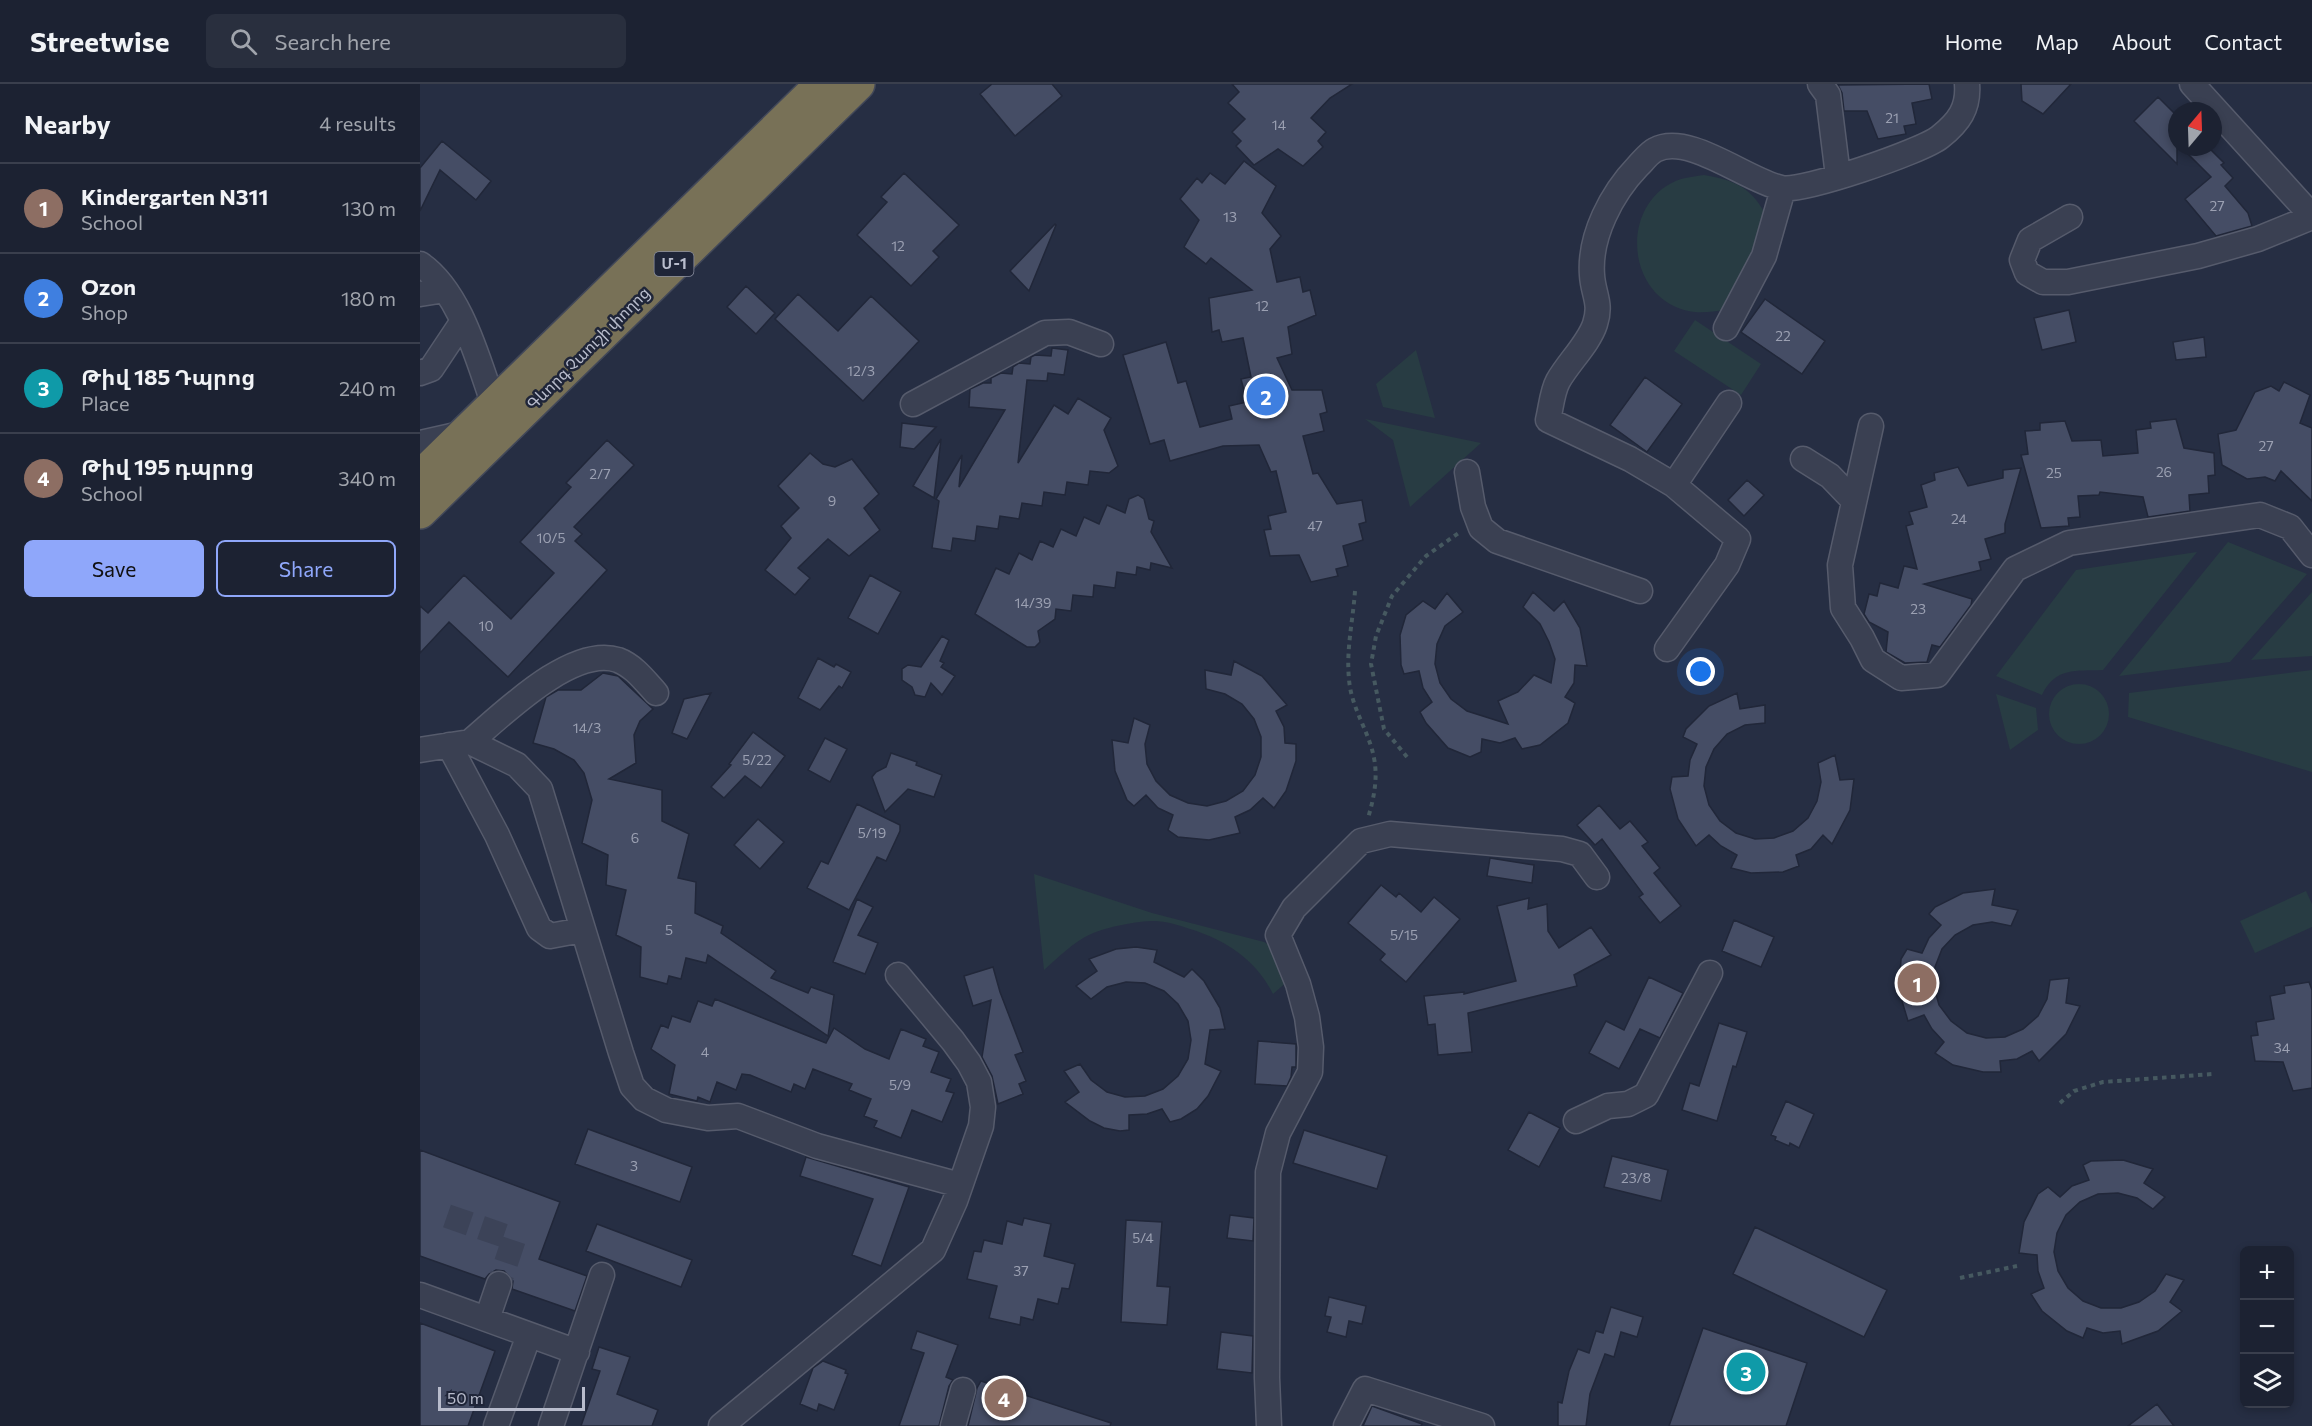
<!DOCTYPE html>
<meta charset="utf-8">
<style>
body{margin:0;font-family:Commissioner,"Noto Sans Armenian",sans-serif;background:#292f3e;color:#f1f3f6}
.controls{position:absolute;right:18px;bottom:18px;display:grid;overflow:hidden;border-radius:9px;box-shadow:0 3px 9px #0003}
.controls button{width:54px;height:54px;display:grid;place-items:center;padding:0;border:0;border-bottom:2px solid #3a3f4d;background:#1c2232;color:#f1f3f6;font:30px sans-serif}
.compass{position:absolute;left:1748px;top:18px;width:54px;height:54px;border-radius:50%;background:#1c2232;box-shadow:0 3px 9px #0003;rotate:19deg}
.scale{position:absolute;left:18px;bottom:15px;width:147px;box-sizing:border-box;padding-left:6px;border:3px solid #b8bccc;border-top:0;font-size:16px;line-height:21px;white-space:nowrap;color:#b8bccc;-webkit-text-stroke:4px #1f2538;paint-order:stroke}
.you{position:absolute;left:1281px;top:588px;width:21px;height:21px;margin:-15px;border:4px solid #fff;border-radius:50%;background:#1a73e8;box-shadow:0 0 0 9px #1a73e833}
.badge{display:grid;place-items:center;width:39px;height:39px;border-radius:50%;background:#8fa7fa;color:#fff;font-size:20px;font-weight:700}
.pin{position:absolute;translate:-50% -50%;border:3px solid #fff;box-shadow:0 2px 6px #0006}
.list{margin:0;padding:0;list-style:none}
h2{display:flex;justify-content:space-between;align-items:center;height:78px;margin:0;padding:0 24px;font-size:26px}
h2 small{font-size:20px;font-weight:400;color:#a0a4ac}
.list li{display:grid;grid-template-columns:39px 1fr auto;gap:18px;align-items:center;box-sizing:border-box;height:90px;padding:0 24px;border-top:2px solid #3a3f4d}
.list b{display:block;font-size:22px;white-space:nowrap}
.list p{margin:0;font-size:20px;white-space:nowrap;color:#a0a4ac}
.list em{font-size:20px;font-style:normal;color:#a0a4ac}
.actions{display:flex;gap:12px;padding:18px 24px}
.actions a{flex:1;padding:14px 0;border:2px solid #8fa7fa;border-radius:9px;text-align:center;font-size:21px;color:#8fa7fa}
.actions .main{background:#8fa7fa;color:#111}
.icon{flex:none;width:33px;height:33px;fill:none;stroke:currentColor;stroke-width:2;stroke-linecap:round;stroke-linejoin:round}
.map{position:relative;flex:none;width:1892px;height:1342px;overflow:hidden}
header{display:flex;align-items:center;gap:36px;box-sizing:border-box;height:84px;padding:0 30px;background:#1c2232;border-bottom:2px solid #3a3f4d}
header strong{font-size:28px}
nav{display:flex;gap:33px;margin-inline-start:auto;font-size:21px}
.search{width:420px;height:54px;background:#292f3e;display:flex;align-items:center;gap:15px;box-sizing:border-box;padding:0 21px;border-radius:9px;color:#a0a4ac;font-size:22px}
main{display:flex}
aside{flex:1;background:#1c2232}
.map>svg:first-child{display:block}
</style>
<header>
<strong>Streetwise</strong>
<div class="search"><svg class="icon" aria-label="search" viewBox="0 0 24 24"><circle cx="10" cy="10" r="6"/><path d="M15 15l6 6"/></svg>Search here</div>
<nav><a>Home</a><a>Map</a><a>About</a><a>Contact</a></nav>
</header>
<main>
<aside>
<h2>Nearby<small>4 results</small></h2>
<ul class="list">
<li><span class="badge" style="background:#8d6e63">1</span><div><b>Kindergarten N311</b><p>School</p></div><em>130 m</em></li>
<li><span class="badge" style="background:#3f7fe0">2</span><div><b>Ozon</b><p>Shop</p></div><em>180 m</em></li>
<li><span class="badge" style="background:#0f9aa8">3</span><div><b>Թիվ 185 Դպրոց</b><p>Place</p></div><em>240 m</em></li>
<li><span class="badge" style="background:#8d6e63">4</span><div><b>Թիվ 195 դպրոց</b><p>School</p></div><em>340 m</em></li>
</ul>
<div class="actions"><a class="main">Save</a><a>Share</a></div>
</aside>
<div class="map">
<svg width="1892" height="1342" viewBox="0 0 1892 1342">
<rect width="100%" height="100%" fill="#262e43"/>
<path fill="#283c43" d="M1284,91c37,6 51,16 67,50l-46,85c-14,2 -27,4 -41,0 -61,-18 -63,-111 -3,-131 8,-2 16,-3 23,-4z
M1275,236l66,44 -20,31 -67,-44z
M996,266l19,68 -52,-11 -7,-23z
M945,335l116,24 -71,64 -17,-67z
M1808,458l79,32 -77,88 -111,14z
M1777,468l-94,118c-27,1 -48,-3 -61,25l-46,-19 80,-106z
M1892,508v64l-61,4z
M1892,586v102l-184,-55 1,-24z
M1629 630a30 30 0 1 1 60 0a30 30 0 1 1-60 0Z
M1576,610l40,14 2,22 -28,20z
M614,790l118,39 112,29 7,4 18,34 -16,14c-17,-34 -47,-54 -83,-65 -12,-4 -24,-8 -36,-8 -16,0 -48,6 -63,13 -18,8 -32,23 -47,36z
M1886,807l6,13v23l-57,26 -15,-32z"/>
<path fill="#454d65" stroke="#212739" stroke-width="1.5" d="M572,0h60l10,12 -47,40 -35,-42z
M812,0h120l-22,14 -19,20 15,14 -8,9 5,6 -20,19 -25,-17 -24,16 -18,-19 5,-5 -9,-9 13,-13 -17,-16 11,-11z
M1509,0l3,15 -20,4 4,21 -12,2 2,8 -28,5 -11,-28h-23l-2,-18 -4,-8z
M1601,0h50l-28,30 -21,-13z
M1738,13l19,19v48l-43,-43z
M22,57l49,40 -15,19 -36,-30 -20,41v-43z
M1761,63h27l16,16 -3,2 12,13 -8,8 23,27 4,13 -36,10 -31,-37 26,-22z
M824,77l32,25 -14,27 19,23 -11,13 7,33 23,-5 3,15 7,-2 6,25 -28,12 4,27 -15,4 15,32h30l5,22 -7,2 4,17 -21,5 10,38 5,-1 19,31 25,-4 4,22 -7,2 4,16 -20,6 5,20 -12,3 2,7 -27,6 -12,-27 -29,1 -6,-26 7,-1 -3,-13 18,-4 -10,-41 -5,1 -12,-27 -36,1 -53,15 -6,-21 -14,4 -27,-89 43,-13 12,41 8,-2 14,46 32,-8 -3,-13 18,-4 -6,-23 10,-2 -8,-39 -21,4 -3,-12 -7,2 -3,-34 43,-8 -41,-32 -5,6 -22,-17 15,-27 -19,-21 17,-21 5,5 8,-10 15,11z
M484,89l55,52 -26,26 6,6 -28,29 -54,-51 30,-33 -6,-5z
M635,140l1,1 -27,66 -19,-20z
M326,202l29,27 -19,21 -29,-27z
M378,210l40,37 33,-35 48,45 -56,60 -88,-82z
M1345,215l60,42 -23,33 -61,-42z
M1649,226l7,32 -34,8 -8,-32z
M1784,253l2,20 -30,3 -3,-18z
M632,264l16,2 -4,25 -16,-2 -1,8 -20,-1 -9,83 36,-58 14,9 10,-16 33,20 -7,12 14,36 -9,7 -19,-2 -2,14 -21,-3 -2,13 -21,-3 -2,14 -20,-3 -3,16 -19,-3 -2,13 -21,-3 -2,15 -22,-3 -2,13 -19,-3 7,-47 -3,-2 26,-44 -3,32 46,-77 -36,-3 1,-18 13,-6h8v-5l10,-5 11,1 1,-7 6,-4 11,1 1,-7 4,-2 16,1z
M1225,293l37,27 -35,48 -37,-27z
M1864,298l26,13 -10,28 12,5v73l-31,-30 -6,10 -10,-4 -18,2 -25,-14 -4,-31 18,-4 19,-38 16,-6 8,5z
M1756,335l8,29 30,5 1,22 -7,1 1,17 -20,2 1,16 -42,6 -5,-20 -43,-5 -1,3 -21,1 2,21 -12,1 1,8 -28,2 -20,-73 7,-1 -3,-23 15,-1v-7l25,-2 7,20 29,-1 2,16 35,-3 -2,-23 15,-2 -1,-6z
M482,339l34,4 -22,22 -14,-2z
M521,355l-7,59 -21,-12z
M187,356l27,25 -60,62 8,7 -7,7 32,29 -99,107 -59,-55 -29,31v-47l8,7 36,-38 47,44 43,-46 -34,-31 51,-55 -5,-4z
M390,369l13,11 12,3 17,-8 27,35 -15,14 16,22 -31,26 -21,-17 -30,29 12,10 -15,17 -30,-25 26,-32 -10,-12 18,-18 -21,-22z
M1538,383l10,19 35,-8v-8l18,-2 -16,56v9l-20,6 6,20 -12,3 2,8 -57,14 48,15 -1,6 -31,42 -8,-2 -5,17 -22,1 -19,-11 2,-20 -19,-10 -5,-8 5,-20 8,2 3,-13 18,5 6,-22 13,3 -11,-43 7,-2 -4,-12 18,-5 -6,-22 14,-5 -1,-7z
M1327,396l17,15 -20,21 -16,-16z
M718,411l6,4 5,20 5,2 -3,11 21,36 -21,-5 -1,7 -13,-3 -1,8 -19,-3 -2,16 -21,-3 -1,12 -20,-2 -2,16 -15,-2 -1,10 -17,12 2,11 -5,5h-8l-52,-33 21,-46 13,6 10,-21 13,7 8,-19 13,6 8,-18 15,7 8,-19 15,7 8,-19 18,8 4,-14z
M450,491l31,17 -23,42 -30,-16z
M1113,508l21,19 10,-10 16,27 7,38 -12,-1 -1,18 -9,14 10,6 -7,20 -28,22 -18,4 -7,-11 -15,5 -18,-4 -1,13 -11,5 -22,-9 -22,-25 -6,-11 12,-10 -9,-14 -4,-17 -15,3 -3,-9 -1,-30 6,-20 17,-14 12,8 12,-16 16,19 -18,14 -8,18 -2,20 5,19 11,16 16,12 41,13 -10,-23 20,-9 16,-17 17,8 4,-24 -6,-17 -9,-18 -17,-17z
M522,552l7,4 -9,21 4,2 -3,4 14,9 -13,19 -11,-12 -6,14 -10,-2 -3,-8 -10,-7v-11l6,-4 13,2z
M398,574l16,9 2,-3 15,8 -9,16 -3,-2 -19,24 -22,-12z
M814,577l28,15 25,29 -11,6 8,16 1,16 11,1v17l-10,30 -12,17 -11,-10 -13,12 -15,7 5,16 -31,7 -31,-3 -10,-7 5,-15 -15,-7 -12,-13 -12,11 -7,-6 -12,-29 -3,-31 16,3 6,-25 16,7 -5,19 2,20 9,17 14,14 18,8 19,3 19,-5 17,-10 12,-16 6,-18v-20l-7,-18 -12,-15 -17,-10 -19,-5 -1,-19 26,5z
M183,589l15,3 35,33 -13,12 -6,14 2,28 -27,16 53,11v31l27,13 -11,44 18,4 -1,31 28,13 -2,7 55,38 -5,7 37,15 3,-6 23,8 -6,41 -120,-81 -2,8 -20,-5 -5,21 -12,-3 -2,8 -27,-7 1,-30 -25,-12 10,-45 -20,-5 2,-30 -26,-12 10,-43 -8,-27 -10,-13 -20,-11 -21,-6 13,-46 12,-7h23z
M291,609l-24,46 -15,-6 12,-34z
M1317,609l3,16 25,-4v18l-20,2 -18,9 -13,15 -8,18 -2,19 5,19 11,16 16,12 19,6 19,-1 19,-7 15,-13 9,-17 4,-19 -3,-19 17,-8 5,25 14,-1 -4,31 -18,34 -9,-9 -12,14 -15,6 3,11 -16,6 -32,1 -20,-5 6,-13 -16,-9 -12,-11 -13,11 -18,-27 -8,-30 2,-12 16,-1 2,-16 7,-16 -14,-7 3,-8 23,-23z
M333,648l32,24 -24,32 -16,-12 -21,22 -13,-11 20,-22 -2,-1z
M405,654l22,11 -17,33 -22,-12z
M471,669l26,9 -1,3 26,10 -8,22 -26,-8 -23,23 -13,-35 4,-5 10,-5z
M437,720l43,21v6l-14,30 -9,-4 -28,53 -42,-22 14,-27 7,3z
M1179,721l21,24 10,-8 18,21 -6,4 18,22 -6,5 27,33 -21,17 -21,-26 4,-3 -41,-55 -7,6 -18,-20z
M338,735l26,23 -24,27 -26,-24z
M1070,774l44,7 -2,18 -45,-7z
M961,801l15,12 3,-4 22,19 13,-15 26,22 -54,63 -26,-22 5,-6 -37,-31z
M1575,805l-3,16 26,5 -7,16 -19,-4 -19,3 -18,10 -13,14 -7,18 -1,20 5,18 12,16 16,12 19,5 19,-1 18,-8 15,-13 9,-17 3,-19 19,-2 -3,25 14,3 -14,28 -27,27 -7,-10 -15,8 -17,2 1,11h-18l-30,-7 -18,-12 9,-11 -12,-13 -8,-14 -16,6 -9,-30 2,-32 6,-10 15,4 7,-15 12,-13 -12,-11 6,-7 28,-14z
M1109,814l-1,11 19,-5 1,27 11,17 32,-21 20,28 -37,20 3,11 -109,27 4,39 -34,3 -3,-31 -7,1 -4,-29 40,-4v2l52,-13 -19,-75z
M437,815l16,8 -15,28 20,8 -13,31 -32,-12z
M1314,836l40,17 -13,30 -39,-16z
M716,863l21,3 -3,12 30,15 8,-8 12,12 16,27 5,21 -15,1 -5,34 16,7 -13,25 -11,13 -16,10 -11,3 -8,-13 -15,5 -18,1v15l-9,1 -16,-3 -14,-7 -25,-19 14,-10 -15,-21 16,-7 11,16 16,12 18,5 20,-1 18,-7 15,-13 10,-17 3,-19 -3,-19 -10,-17 -14,-13 -19,-8 -19,-1 -19,5 -16,12 -15,-13 21,-15 -8,-12 27,-10z
M573,883l7,25 23,60 -8,3 11,26 -7,3 4,10 -25,10 -6,-28 -10,-19 9,-57 -18,6 -9,-30z
M1229,893l34,16 -23,45 -20,-9 -21,40 -30,-16 17,-32 18,9z
M1889,898l3,8v98l-19,3 -10,-29 -28,-1 -4,-25 7,-1 -2,-13 18,-3 -4,-23 15,-3 -1,-7z
M295,915l111,44 8,-15 31,21 24,10 12,-30 25,10 -3,7 16,6 -8,20 20,7 -5,12 8,2 -12,29 -30,-12 -11,28 -27,-11 3,-6 -13,-5 7,-17 -22,-9 3,-6 -39,-15 -8,20 -11,-5 -3,8 -41,-17 -8,-1 -6,16 -19,-8 -7,20 -12,-5 -1,4 -28,-7 6,-29 -24,-16 10,-24 7,3 4,-12 18,6 8,-21 14,5z
M1299,939l28,9 -11,35 -3,-1 -16,55 -35,-11 8,-27 9,3z
M838,957l38,3v23h-4l-1,10 -4,9 -32,-2z
M1366,1017l28,13 -15,34 -9,-5 -1,3 -14,-6 1,-3 -5,-2z
M1109,1028l31,16 -21,39 -31,-17z
M168,1045l104,38 -12,35 -105,-38z
M884,1046l83,26 -10,33 -84,-26z
M0,1066l140,52 -21,57 48,17 -12,35 -63,-22 1,-8 -9,-10 -8,-1 -7,4 -4,5 -65,-23z
M1192,1072l56,14 -7,31 -57,-14z
M386,1073l103,30 -28,79 -29,-11 21,-56 -73,-23z
M1703,1076l30,9 -9,14 21,14 -12,12 -16,-11 -19,-5 -20,1 -18,8 -14,13 -9,18 -3,19 4,19 10,17 15,13 18,7h20l18,-6 16,-11 11,-17 18,6 -14,22 12,9 -24,20 -36,13 -2,-13 -17,2 -16,-5 -4,10 -16,-7 -25,-20 -11,-17 13,-6 -6,-17 -1,-16 -18,-2 5,-31 14,-28 10,-7 12,10 12,-11 17,-6 -6,-15 8,-4z
M810,1131l24,3 -1,23 -26,-3z
M604,1134l27,6 -7,32 31,8 -6,25 -7,-1 -4,16 -20,-5 -5,21 -12,-3 -1,8 -31,-7 8,-32 -30,-7 7,-28 7,1 3,-12 18,4 5,-23 15,4z
M706,1136l36,2 -5,64 13,1 -3,38 -46,-3z
M177,1140l95,36 -11,27 -95,-36z
M1335,1143l132,63 -23,47 -131,-63z
M909,1213l37,9 -4,18 -13,-3 -3,16 -19,-5 4,-15 -6,-1z
M1191,1223l32,10 -6,20 -16,-5 -7,25 -9,-3 -15,40 -4,32h-28v-24l4,1 7,-32 9,-22 11,4 7,-22 7,2z
M0,1239l75,28 -27,75h-48z
M1283,1244l104,35 -21,63h-117z
M497,1247l41,14 -12,32 7,3 -4,6 -10,40h-40l25,-73 -13,-4z
M801,1248l32,4 -1,37 -35,-4z
M179,1263l31,10 -13,37 41,16 -6,16h-71l19,-55 -8,-2z
M403,1277l23,9 -1,3 3,1 -14,36 -15,-6 -2,7 -17,-7 13,-36z
M561,1297l130,42 -1,3h-142l9,-38z
M1737,1320l17,22h-46z
M952,1322l50,18 -1,2h-58z"/>
<g fill="none" stroke-linecap="round" stroke-linejoin="round">
<path stroke="#3c4358" stroke-width="24" stroke-dasharray="24 12" stroke-linecap="butt" d="M27,1132l67,23 -15,45"/>
<g stroke="#565b6c" stroke-width="27">
<path id="minor" d="M1400,0l8,11 10,81
M1772,0l120,132
M1650,133l-40,23 -8,20 5,13 16,9h25l130,-26 60,-17 54,-22
M0,180c41,28 58,97 74,141
M0,210l25,-4
M1306,244l38,-72 19,-67
M0,289l11,-4 32,-48
M493,320l132,-71 24,-1 32,12
M1451,342l-31,139 3,43 19,30 11,22 28,18 36,-3 78,-106 54,-26 191,-28 30,12 22,28
M0,359l45,-10
M1383,375l27,17 24,25
M1047,388l6,35 8,21 16,13 143,50
M1254,401l55,-82
M1247,565l60,-84 11,-26 -64,-54 -44,-26 -82,-39c3,-12 4,-28 10,-39 10,-18 31,-38 37,-57 7,-21 -2,-30 -3,-49 -3,-39 20,-82 46,-109 5,-5 11,-13 17,-16 33,-18 91,30 126,38 20,5 142,-37 159,-51 19,-15 29,-29 27,-53
M50,658c33,-28 102,-97 148,-82 16,6 27,21 38,33
M29,661l48,90 42,93 11,8 32,-6
M0,666l50,-8 47,23 23,24 81,264 11,33 12,13 22,11 42,8 30,-2 79,30 143,39
M1156,1037l32,-15 20,-2 18,-9 64,-122
M0,1211l157,57
M67,1235l12,-35
M76,1342l33,-91
M131,1342l51,-151
M301,1342l212,-176 22,-49 26,-75 2,-19 -4,-25 -10,-19 -16,-22 -55,-66
M533,1342l10,-36
M849,1342l-2,-48 1,-206 10,-39 32,-61 1,-25 -4,-30 -9,-33 -20,-49 16,-27 67,-67 29,-7 172,15 18,5 17,23
M926,1342l19,-37 117,37"/>
</g>
<g stroke="#424859" stroke-width="36">
<path id="highway" d="M0,393l402,-393
M0,428l438,-428"/>
</g>
<path stroke="#465960" stroke-width="4" stroke-dasharray="4.5 4.5" stroke-linecap="butt" d="M935,507c-2,29 -9,59 -6,88 2,29 20,52 25,79 4,20 0,40 -6,60
M987,673l-23,-28 -13,-65 5,-28 16,-40 34,-40 34,-24
M1640,1019l14,-12 29,-9 110,-8
M1540,1194l57,-12"/>
<use href="#minor" stroke="#3a4052" stroke-width="24"/>
<use href="#highway" stroke="#787157" stroke-width="33"/>
</g>
<g text-anchor="middle" stroke-width="5" stroke-linejoin="round" paint-order="stroke">
<g font-size="14" fill="#9ba0b2">
<text x="1472" y="39">21</text>
<text x="859" y="46">14</text>
<text x="1797" y="127">27</text>
<text x="810" y="138">13</text>
<text x="478" y="167">12</text>
<text x="842" y="227">12</text>
<text x="1363" y="257">22</text>
<text x="441" y="292">12/3</text>
<text x="1846" y="367">27</text>
<text x="1744" y="393">26</text>
<text x="1634" y="394">25</text>
<text x="180" y="395">2/7</text>
<text x="412" y="422">9</text>
<text x="1539" y="440">24</text>
<text x="895" y="447">47</text>
<text x="131" y="459">10/5</text>
<text x="613" y="524">14/39</text>
<text x="1498" y="530">23</text>
<text x="66" y="547">10</text>
<text x="167" y="649">14/3</text>
<text x="337" y="681">5/22</text>
<text x="452" y="754">5/19</text>
<text x="215" y="759">6</text>
<text x="249" y="851">5</text>
<text x="984" y="856">5/15</text>
<text x="1862" y="969">34</text>
<text x="285" y="973">4</text>
<text x="480" y="1006">5/9</text>
<text x="214" y="1087">3</text>
<text x="1216" y="1099">23/8</text>
<text x="723" y="1159">5/4</text>
<text x="601" y="1192">37</text>
</g>
<rect fill="#1f2538" stroke="#8a8fa0" stroke-width="1.5" x="234.5" y="168" width="39" height="24" rx="4.5"/>
<g font-size="15" font-weight="bold" fill="#b8bccc">
<text x="254" y="185">Մ-1</text>
</g>
<g font-size="16" fill="#b8bccc" stroke="#1f2538">
<text transform="translate(168 264) rotate(-45)" y="6">Գևորգ Չաուշի փողոց</text>
</g>
</g>
</svg>
<div class="controls">
<button>+</button>
<button>−</button>
<button><svg class="icon" aria-label="layers" viewBox="0 0 24 24"><path d="M12 4l9 5-9 5-9-5zM3 14l9 5 9-5"/></svg></button>
</div>
<svg class="compass" viewBox="-18 -18 36 36"><path d="M0-13l5 13h-10z" fill="#e53935"/><path d="M0 13l5-13h-10z" fill="#a0a4ac"/></svg>
<div class="scale">50 m</div>
<div class="you"></div>
<div class="pin badge" style="left:1497px;top:899px;background:#8d6e63">1</div>
<div class="pin badge" style="left:846px;top:312px;background:#3f7fe0">2</div>
<div class="pin badge" style="left:1326px;top:1288px;background:#0f9aa8">3</div>
<div class="pin badge" style="left:584px;top:1314px;background:#8d6e63">4</div>
</div>
</main>
